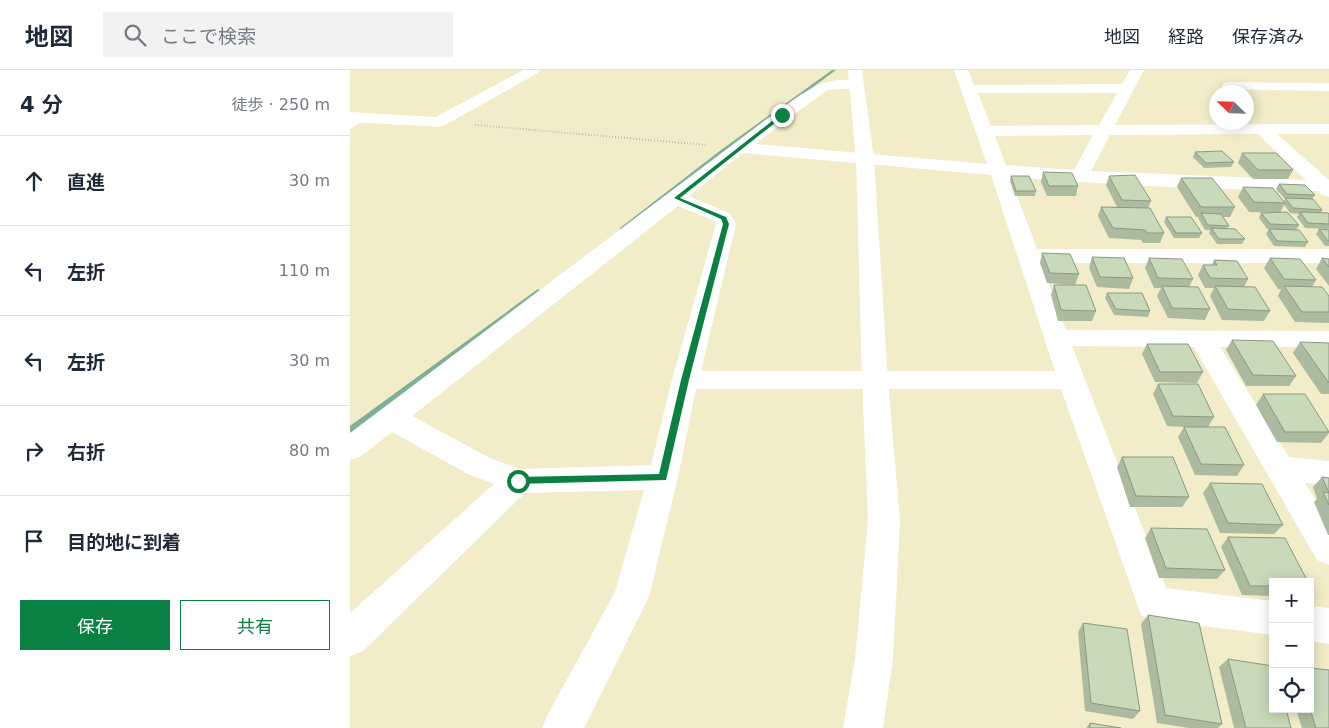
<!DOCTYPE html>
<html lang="ja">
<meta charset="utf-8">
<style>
body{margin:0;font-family:"DejaVu Sans","Noto Sans JP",sans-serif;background:#f2f2f3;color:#1f2937}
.controls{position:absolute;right:15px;bottom:15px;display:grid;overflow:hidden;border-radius:0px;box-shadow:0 2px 12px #0003}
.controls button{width:45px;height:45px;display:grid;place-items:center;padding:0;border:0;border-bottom:1px solid #e0e1e3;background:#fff;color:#1f2937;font:25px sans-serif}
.compass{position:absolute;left:859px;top:15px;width:45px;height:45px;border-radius:50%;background:#fff;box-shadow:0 2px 12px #0003;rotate:293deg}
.stop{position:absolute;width:15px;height:15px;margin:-11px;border:4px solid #0b8043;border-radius:50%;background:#fff}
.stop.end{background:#0b8043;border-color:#fff;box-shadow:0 1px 5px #0008}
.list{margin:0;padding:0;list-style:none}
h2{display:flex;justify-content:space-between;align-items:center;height:65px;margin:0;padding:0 20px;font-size:21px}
h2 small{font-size:16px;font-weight:400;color:#747a83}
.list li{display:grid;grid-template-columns:32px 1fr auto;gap:15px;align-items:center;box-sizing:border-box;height:90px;padding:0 20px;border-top:1px solid #e0e1e3}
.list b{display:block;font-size:19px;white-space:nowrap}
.list em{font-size:16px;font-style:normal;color:#747a83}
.actions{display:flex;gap:10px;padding:15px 20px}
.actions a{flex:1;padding:11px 0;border:1px solid #0b8043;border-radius:0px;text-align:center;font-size:18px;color:#0b8043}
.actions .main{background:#0b8043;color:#fff}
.icon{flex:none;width:28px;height:28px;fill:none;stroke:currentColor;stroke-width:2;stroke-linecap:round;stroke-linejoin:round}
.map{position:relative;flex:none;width:979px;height:658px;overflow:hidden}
header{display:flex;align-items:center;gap:30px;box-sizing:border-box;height:70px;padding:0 25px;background:#fff;border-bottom:1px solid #e0e1e3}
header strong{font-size:24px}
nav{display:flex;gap:28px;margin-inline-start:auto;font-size:18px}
.search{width:350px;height:45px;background:#f2f2f3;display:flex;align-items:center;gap:12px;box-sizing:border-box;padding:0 18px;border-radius:0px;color:#747a83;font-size:19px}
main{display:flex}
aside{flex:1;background:#fff}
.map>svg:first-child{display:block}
</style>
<header>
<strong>地図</strong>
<div class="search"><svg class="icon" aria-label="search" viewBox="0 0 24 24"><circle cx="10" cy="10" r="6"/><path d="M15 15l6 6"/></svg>ここで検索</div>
<nav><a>地図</a><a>経路</a><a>保存済み</a></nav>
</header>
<main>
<aside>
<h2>4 分<small>徒歩 · 250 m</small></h2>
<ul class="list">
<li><svg class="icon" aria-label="ahead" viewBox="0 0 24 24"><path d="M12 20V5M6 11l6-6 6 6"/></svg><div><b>直進</b></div><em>30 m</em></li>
<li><svg class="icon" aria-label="left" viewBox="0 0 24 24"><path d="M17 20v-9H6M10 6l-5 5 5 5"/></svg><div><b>左折</b></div><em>110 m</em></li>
<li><svg class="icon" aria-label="left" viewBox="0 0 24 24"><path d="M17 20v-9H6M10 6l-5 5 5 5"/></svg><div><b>左折</b></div><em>30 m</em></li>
<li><svg class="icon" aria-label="right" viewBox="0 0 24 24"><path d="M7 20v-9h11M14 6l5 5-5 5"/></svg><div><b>右折</b></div><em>80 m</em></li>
<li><svg class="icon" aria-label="arrive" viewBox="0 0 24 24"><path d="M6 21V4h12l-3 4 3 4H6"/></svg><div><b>目的地に到着</b></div></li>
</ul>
<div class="actions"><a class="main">保存</a><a>共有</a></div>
</aside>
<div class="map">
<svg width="979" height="658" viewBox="0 0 979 658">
<rect width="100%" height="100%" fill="#f3ecc9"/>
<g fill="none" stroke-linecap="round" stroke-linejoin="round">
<path fill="#7eaf97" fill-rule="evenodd" d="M482,0h4l-111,82 -101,78h-4v-2l101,-78z
M188,219l3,2 -1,1 -187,140 -3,1v-7z"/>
<path stroke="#98937b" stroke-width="2" stroke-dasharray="0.5 2.5" stroke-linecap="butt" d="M125,55l233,20"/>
<path fill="#fff" fill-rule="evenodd" d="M11,46l7,2 -18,11v-6z"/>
<path fill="#fff" fill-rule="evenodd" d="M173,0h17l-2,3 -93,52 -6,2 -89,-5v-10l86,5z
M604,0h14l6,15 148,-1 8,-14h14l-29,55 214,-1v10h-52l52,46v17l-7,-2 -4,-4c-103,-1 -205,-6 -308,-14l27,72h292v14h-288l25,67 263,1v16h-109l69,110 40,4v24l-24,-2 24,38v44l-12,-5 -123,-213 -122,-1 94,242 107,13v34l-119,-15 -13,-5 -80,-226h-365l-18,88 -29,120 -65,131h-42l6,-14 67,-122 29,-102 -119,3 -162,158 -13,5v-43l144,-129 -26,-10 -76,-42 -32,25 -10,3v-27l426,-321c28,-19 49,-39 85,-30l2,3 -2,3 -34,2 -72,54 232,20zM628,23h139l-18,32 -108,1zM908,64l48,46 -215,-9 19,-36zM743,65l-19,35 -68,-5 -11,-29zM393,83l248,22 64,196h-354l35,-147 -5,-10 -42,-18zM328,136l37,15 1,3 -44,156 -21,85 -132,4 -29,-11 -78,-42z
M879,12l100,1v8l-105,-2 -2,-3 2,-3z
M960,536l19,2v36l-19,-3z"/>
<path fill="#fff" fill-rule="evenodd" d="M498,0h14l12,89 14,221 12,141 -7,138 -10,69h-40l12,-69 13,-138 -6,-141 -6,-221z"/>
</g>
<path fill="#acbba0" d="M845,82l39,10 -3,5 -27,1 -11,-11z
M892,83l51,17 -5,9h-35l-15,-16z
M693,102l35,14 -2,10h-29l-6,-14z
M661,106l25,15 -1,5h-20l-5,-15z
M759,106l42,25 -3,7 16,25 -4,10h-17l-2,-3 -32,-2 -11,-22 3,-9h16l-11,-22z
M831,108l54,29 -5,10h-7l6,9 -2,2 18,11 -3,5h-25l-8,-11 1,-3h-5l-7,-12 1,-1h-3l-19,-30z
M929,114l36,11 -3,4 10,11 -2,3 9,1v15l-24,-1 -8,-11 2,-3 -9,-1 -6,-8 -4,8 19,12 -3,5 12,12 -3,5 -31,-1 -8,-12 3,-5h-2l-8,-11 2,-5h15l-27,-1 -11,-15 5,-10 41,14 1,-2 -9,-10z
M816,147l36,16 -3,5h-25l-10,-16z
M969,159l10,1v16h-4l-9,-12z
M692,183l37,21 -4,11 -28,-2 -7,-20z
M742,187l41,21 -4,11 -32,-2 -8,-19z
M799,188l44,21 -4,8 21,22 -5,11 -37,-2 -11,-22 4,-8h-7l-9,-20z
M920,188l46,22 -4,7 17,9v27l-34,-1 -17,-26 3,-7h-3l-14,-21z
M972,188l7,1v27l-13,-17z
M864,190l34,19 -4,8 26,24 -6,10 -42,-1 -12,-24 4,-8h-9l-7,-13 5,-10h9z
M704,215l42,26 -4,10h-34l-7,-26z
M757,223l43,18 -2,6 -34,-2 -9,-17z
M882,270l64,36 -7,10h-43l-20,-36z
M950,272l29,1v51h-8l-28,-41z
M797,274l56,28 -6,11 -42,-1 -13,-28z
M808,314l56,33 -6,10 36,38 -7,11 -42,-1 -17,-38 6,-10 -17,-1 -14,-32z
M913,324l66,38v1l-8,10 -44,-1 -21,-37z
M772,387l67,40 -7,10h-52l-13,-40z
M972,407l7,1v57h-1l-14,-33 3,-3 -4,-12z
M860,413l73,42 -9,9 -54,-1 -17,-40z
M801,458l74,42 -8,9 -58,-1 -14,-40z
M878,467l45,45v14l-31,-1 -21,-48z
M798,545l74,109 -4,4h-29l-32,-5 -16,-99z
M733,553l57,88 -7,8 -48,-8 -7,-79z
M878,589l63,69h-57l-15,-61z
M946,639h14l19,19h-27z
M740,653l31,5h-35z"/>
<path fill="#c8daba" stroke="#8c9982" d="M872,81l12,11 -28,1 -11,-11z
M892,83h34l17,17h-35z
M693,102l29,1 6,13h-29z
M785,105l16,26 -29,-1 -13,-24z
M661,106h18l7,15h-20z
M831,108h31l23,29h-34z
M929,114l26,1 10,10 -28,-1z
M893,117l30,1 12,15 -31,-1z
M935,128l28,1 9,11 -29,-2z
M751,137l49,1 14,25h-17l-2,-3 -32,-2z
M937,142l12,13 -29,-1 -9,-11z
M950,142l28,1 1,1v10l-21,-1z
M851,143l20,1 8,12 -21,-1z
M816,147h25l11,16h-26z
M861,158l24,1 10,10h-26z
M919,159l30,1 9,12 -31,-1z
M969,159l10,1v11h-1z
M692,183l28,1 9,20 -29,-1z
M742,187l32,1 9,20 -33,-1z
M799,188l33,1 11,20 -35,-1z
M920,188l30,1 16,21 -32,-1z
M972,188l7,1v8z
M864,190l23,1 11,18 -38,-1 -7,-13h14z
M704,215h32l10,26 -35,-1z
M812,216l36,1 12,22 -38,-1z
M865,216l40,1 15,24 -42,-2z
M934,216l38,1 7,9v16h-27z
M757,223h35l8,18 -34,-2z
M882,270l41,1 23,35 -43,-1z
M950,272l29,1v40z
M797,274h41l15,28h-43z
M808,314h40l16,33 -41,-1z
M913,324h42l24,38h-44z
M834,357h41l19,38 -43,-1z
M772,387h51l16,40 -53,-1z
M972,407l7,1v27l-6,-13 6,1z
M860,413l52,1 21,41 -55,-2z
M801,458l56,1 18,41 -59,-2z
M878,467l57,1 23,44h-35v4h-23z
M798,545l51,8 23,101 -57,-9z
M733,553l44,6 13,82 -49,-8z
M878,589l45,7v43h13l5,19h-45z
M960,598l19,2v58h-13l-6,-19z
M740,653l31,5h-31z"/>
<path fill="#0b8043" d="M431,44l4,1 -105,83 46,19 3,7 -40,156 -23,100 -151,4v-6l3,-1 141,-3 22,-94 42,-156 -2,-5 -47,-21z"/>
</svg>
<div class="controls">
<button>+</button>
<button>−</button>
<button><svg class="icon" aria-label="locate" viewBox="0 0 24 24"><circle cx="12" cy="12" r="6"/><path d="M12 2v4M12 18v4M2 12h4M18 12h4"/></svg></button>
</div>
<svg class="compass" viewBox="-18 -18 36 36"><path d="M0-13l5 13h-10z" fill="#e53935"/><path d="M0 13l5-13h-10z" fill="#747a83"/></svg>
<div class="stop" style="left:168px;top:411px"></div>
<div class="stop end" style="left:432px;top:45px"></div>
</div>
</main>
